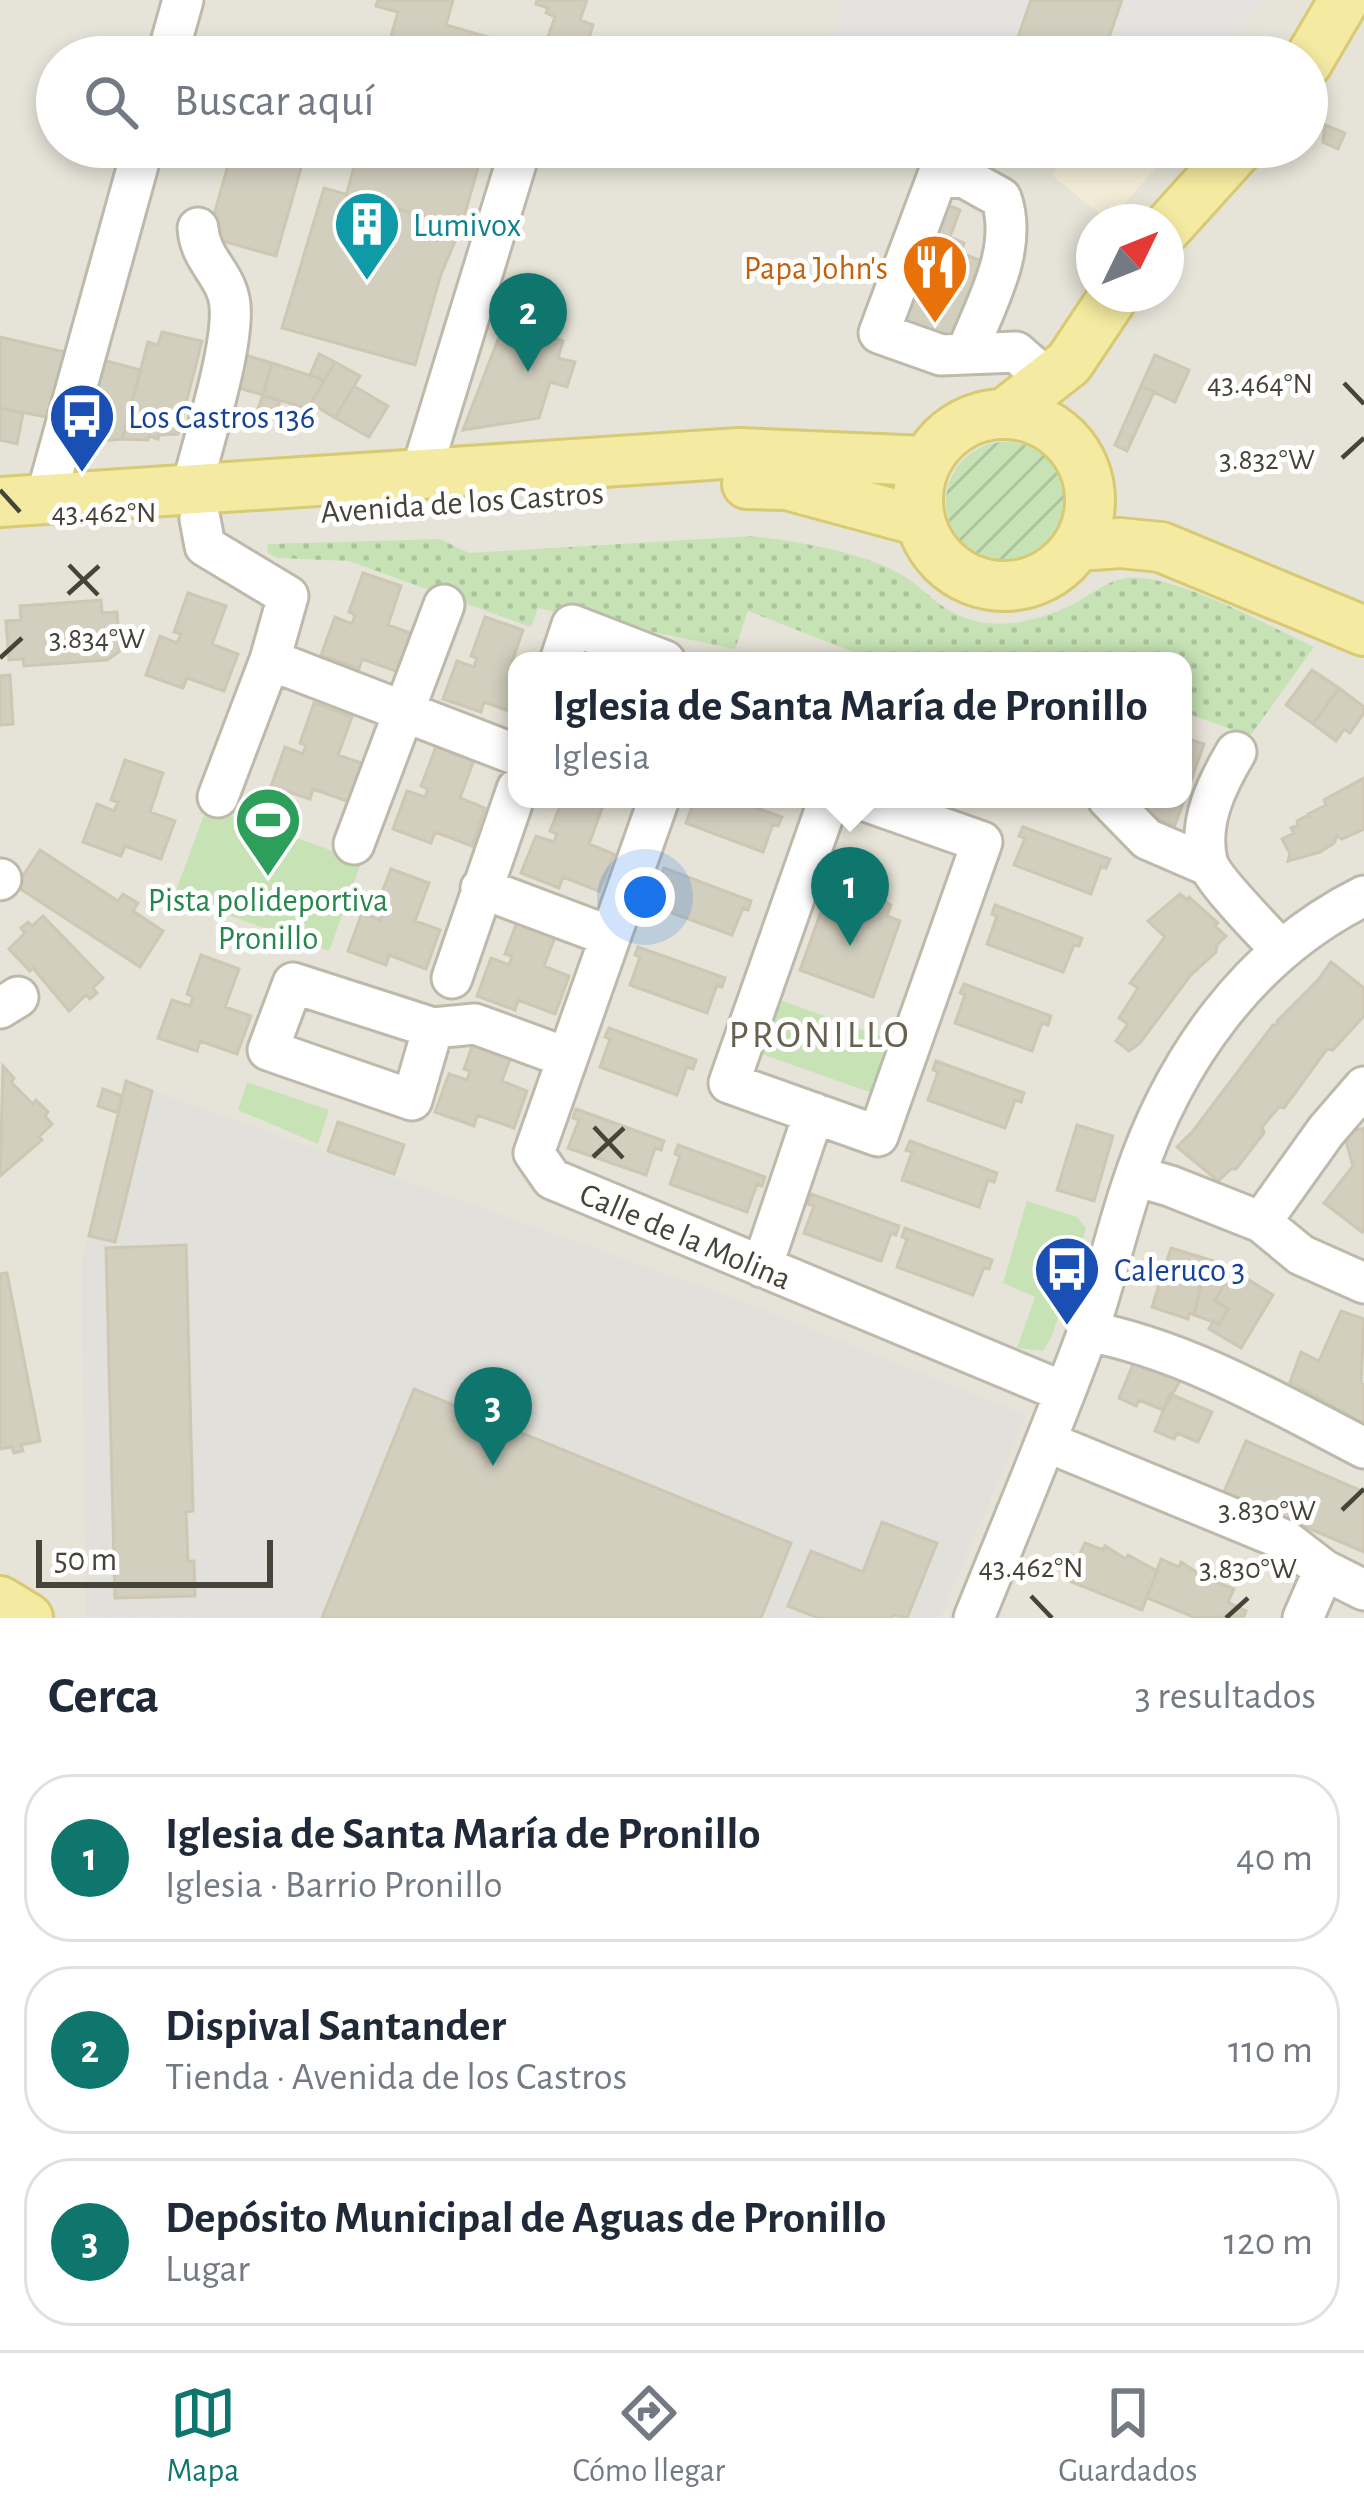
<!DOCTYPE html>
<html lang="es">
<meta charset="utf-8">
<style>
body{margin:0;font-family:"Alegreya Sans",sans-serif;background:#f2f2f3;color:#1f2937}
.compass{position:absolute;left:1076px;top:204px;width:108px;height:108px;border-radius:50%;background:#fff;box-shadow:0 6px 18px #0003;rotate:47deg}
.scale{position:absolute;left:36px;bottom:30px;width:237px;box-sizing:border-box;padding-left:12px;border:6px solid #464338;border-top:0;font-size:33px;line-height:42px;white-space:nowrap;color:#464338;-webkit-text-stroke:9px #fff;paint-order:stroke}
.you{position:absolute;left:645px;top:897px;width:42px;height:42px;margin:-30px;border:9px solid #fff;border-radius:50%;background:#1a73e8;box-shadow:0 0 0 18px #1a73e833}
.badge{display:grid;place-items:center;width:78px;height:78px;border-radius:50%;background:#0f766e;color:#fff;font-size:39px;font-weight:700}
.pin{position:absolute;translate:-50% -99px;filter:drop-shadow(0 3px 6px #0008)}
.pin::after{content:'';position:absolute;top:63px;width:42px;height:36px;background:inherit;clip-path:polygon(0 0,100% 0,50% 100%)}
.popup{position:absolute;left:508px;top:652px;width:684px;height:156px;box-sizing:border-box;display:grid;place-content:center;border-radius:24px;background:#fff;filter:drop-shadow(0 3px 9px #0005);font-size:39px;white-space:nowrap;color:#747a83}
.popup b{font-size:45px;color:#1f2937}
.popup::after{content:'';position:absolute;left:50%;top:100%;margin-left:-24px;border:24px solid transparent;border-top-color:#fff}
.list{margin:0;padding:0;list-style:none}
h2{display:flex;justify-content:space-between;align-items:center;height:156px;margin:0;padding:0 48px;font-size:51px}
h2 small{font-size:39px;font-weight:400;color:#747a83}
.list li{display:grid;grid-template-columns:78px 1fr auto;gap:36px;align-items:center;box-sizing:border-box;height:168px;margin:0 24px 24px;padding:0 24px;border:3px solid #e0e1e3;border-radius:48px}
.list b{display:block;font-size:45px;white-space:nowrap}
.list p{margin:0;font-size:39px;white-space:nowrap;color:#747a83}
.list em{font-size:39px;font-style:normal;color:#747a83}
.icon{flex:none;width:66px;height:66px;fill:none;stroke:currentColor;stroke-width:2;stroke-linecap:round;stroke-linejoin:round}
.map{position:relative;flex:none;width:1364px;height:1618px;overflow:hidden}
.search{position:absolute;background:#fff;box-shadow:0 6px 18px #0003;left:36px;right:36px;top:36px;height:132px;display:flex;align-items:center;gap:30px;box-sizing:border-box;padding:0 42px;border-radius:66px;color:#747a83;font-size:45px}
.sheet{height:732px;background:#fff}
nav{display:flex;justify-content:space-around;align-items:center;box-sizing:border-box;height:168px;border-top:3px solid #e0e1e3;background:#fff;font-size:33px;color:#747a83}
nav a{display:grid;justify-items:center;gap:6px}
nav .on{color:#0f766e}
.map>svg:first-child{display:block}
</style>
<div class="map">
<svg width="1364" height="1618" viewBox="0 0 1364 1618">
<defs>
<pattern id="grass-dots" width="8" height="8" patternUnits="userSpaceOnUse" patternTransform="scale(3)"><rect width="8" height="8" fill="#c7e3b6"/><path d="M2 2h.1M6 6h.1" fill="none" stroke="#acc49d" stroke-width="1.8" stroke-linecap="round"/></pattern>
<pattern id="garden-furrows" width="10" height="10" patternUnits="userSpaceOnUse" patternTransform="scale(3)"><rect width="10" height="10" fill="#c7e3b6"/><path d="M-1 1l2-2M0 10L10 0M9 11l2-2" fill="none" stroke="#acc49d"/></pattern>
</defs>
<rect width="100%" height="100%" fill="#f3f1e9"/>
<path fill="#e6e4d8" fill-rule="evenodd" d="M0,0h1364v1618h-1364zM57,57h1250v90h-1250zM1094,222h72v72h-72zM517,661h666v138h-666z"/>
<path fill="#f2ebd6" d="M1055,147h119l-65,75 -56,-46 8,-26z"/>
<path fill="#e2e0da" d="M126,1081l608,217 292,117 -86,203 -854,-1 -5,-352z"/>
<path fill="url(#grass-dots)" d="M752,536c44,5 112,16 150,39 29,18 39,39 78,47 32,6 69,-5 97,-20 16,-9 30,-21 49,-24 46,-6 145,49 188,69l-64,89 -67,-24v-51h-306l-129,-50 -13,38 -197,-41 -7,19 -182,-66 -72,-3 -9,-5 -1,-9 173,-5 29,14z"/>
<path fill="#c7e3b6" d="M207,807l155,54 -33,90 -155,-55z
M769,996l125,45 -19,53 -125,-44z
M247,1082l82,28 -11,34 -80,-34z
M1027,1201l50,16 9,11 -34,108 -9,15 -26,-3 18,-51 -32,-14z"/>
<path fill="url(#garden-furrows)" d="M946 502a60 60 0 1 1 120 0a60 60 0 1 1-120 0Z"/>
<path fill="#e5e3e0" d="M844,0h187l-20,57h-186z
M1122,0h145l-51,57h-114z"/>
<path fill="#d3cfbf" stroke="#cdc7b3" stroke-width="3" d="M378,0h75l-7,25 66,19 -3,13h-124l13,-45 -22,-6z
M537,0h50l-7,20 13,5 -10,32 -37,-15 9,-25 -9,-4 2,-5 -12,-4z
M1031,0h91l-20,57h-91z
M1325,125l20,8 -7,16 -15,-7z
M233,147h74l-31,109 -68,-19z
M360,147h124l-23,80 -115,-32z
M324,188l137,39 -20,47 -26,91 -133,-37z
M940,202l20,8 -10,27 14,6 -3,10 21,8 -30,81 -58,-23z
M528,330l35,11 -5,17 17,4 -8,25 -17,-5 -11,36 -76,12 36,-93 25,7z
M162,332l40,9 -24,93 -19,1 -1,4 -9,-3 -1,4 -26,-1 26,-97 10,3z
M0,337l78,18 -16,65 -62,-12z
M235,352l37,11 -9,32 -38,-11z
M319,354l16,8 -11,18 -14,-5z
M1155,355l34,15 -14,32 -34,-16z
M91,357l50,13 -19,69 -56,5z
M335,362l25,14 -25,42 -24,-15z
M272,363l52,17 -16,29 -45,-14z
M354,386l34,20 -19,31 -34,-19z
M1141,386l13,6 -27,59 -12,-6z
M263,395l17,6 -5,18 -19,-5z
M0,408l23,5 -6,31 -17,-4z
M363,573l38,13 -13,39 25,9 -14,38 -37,-13 -3,10 -38,-14 14,-38 17,7 3,-9 -6,-3z
M188,593l38,13 -14,38 26,10 -14,37 -37,-13 -4,10 -37,-13 14,-39 17,7 4,-9 -7,-2z
M101,600l1,13 15,-1 3,39 -13,9 -83,6 -1,-7 -14,1 -3,-39 15,-1 -1,-14z
M485,617l38,13 -13,38 7,3v43l-33,-12 -3,10 -38,-13 14,-38 17,6 3,-9 -6,-2z
M1312,670l27,18 -26,36 -27,-19z
M10,675l3,49 -13,1v-49z
M1339,688l25,19v6l-14,20 -6,-4 -8,12 -23,-17z
M314,703l38,14 -14,38 26,9 -14,38 -37,-13 -3,10 -39,-13 14,-39 18,7 3,-9 -6,-2z
M1183,737l21,7 -29,81 -41,-15 4,-11h45z
M436,747l38,13 -14,38 25,10 -13,38 -37,-14 -4,11 -38,-14 14,-38 18,6 3,-8 -7,-3z
M125,760l38,13 -13,39 25,9 -14,38 -36,-13 -4,10 -38,-14 14,-38 17,7 4,-9 -7,-2z
M1364,778v51l-22,10 -5,-3 -3,7 -14,9 -32,9 2,-7 -8,-15 12,-6 -3,-5 7,-3 -1,-4 11,-6 3,4 -3,-5 18,-9 -2,-5z
M563,799h21l19,7 -14,38 25,10 -15,37 -36,-14 -4,11 -38,-15 15,-37 18,6 3,-8 -7,-3z
M695,799h37l50,18 -4,9 -5,-2 -10,28 -77,-29z
M1023,827l87,32 -4,9 -5,-2 -10,28 -77,-29 11,-27 -6,-2z
M40,850l78,51 5,-7 15,9 -5,8 30,20 -23,36 -124,-81z
M664,868l87,33 -3,9 -5,-2 -11,27 -76,-28 10,-28 -6,-2z
M391,869l38,14 -14,38 25,9 -14,39 -37,-14 -3,10 -38,-14 14,-38 18,7 3,-9 -7,-3z
M831,884l32,7 28,14 -4,11 13,5 -27,76 -73,-27z
M1180,894l7,6 2,-3 29,26 -3,3 11,10 -9,9 -1,7 -26,24 -50,67 -11,8 -13,-10 12,-17 -9,-6 19,-30 -8,-5 35,-46 -17,-16z
M995,905l87,33 -3,8 -5,-1 -11,27 -76,-28 10,-28 -5,-2z
M520,914l38,15 -14,37 25,10 -14,38 -37,-14 -3,10 -38,-14 14,-38 18,7 3,-9 -7,-2z
M43,916l60,62 -10,10 4,5 -7,6 -4,-4 -17,16 -36,-43 -3,3 -21,-22 16,-16 -4,-5 7,-6 4,4z
M638,947l87,31 -3,9 -5,-2 -10,28 -77,-28 10,-28 -5,-2z
M201,955l38,14 -14,38 26,9 -14,38 -37,-13 -3,10 -39,-13 14,-38 18,6 3,-9 -6,-3z
M1331,962l33,26v28l-31,34 -6,-1 -43,59 -5,-1 -17,20 2,6 -28,36h-5l-13,12 -41,-34 16,-16 80,-106h4v-4l41,-41z
M964,984l87,32 -3,9 -6,-2 -10,28 -77,-28 10,-28 -5,-2z
M609,1028l87,32 -3,9 -6,-2 -10,28 -77,-28 10,-28 -5,-2z
M478,1030l38,13 -14,38 25,10 -13,37 -37,-13 -3,11 -39,-14 14,-38 18,6 3,-9 -6,-2z
M936,1061l88,32 -3,9 -6,-2 -10,28 -77,-28 10,-28 -5,-2z
M3,1066l11,12 -3,4 22,22 3,-4 12,12 -3,4 7,8 -13,13 3,3 -42,36z
M126,1081l26,10 -37,151 -26,-6z
M103,1089l19,7 -4,17 -20,-7z
M576,1109l88,32 -3,9 -6,-2 -9,27 -78,-27 11,-28 -6,-2z
M338,1122l66,23 -10,29 -66,-23z
M1077,1125l36,11 -19,65 -37,-11z
M1364,1128v101l-2,3 -38,-29 29,-37 -9,-32z
M910,1141l87,32 -3,9 -6,-2 -9,27 -77,-27 10,-28 -6,-2z
M678,1145l87,32 -3,9 -5,-2 -10,28 -77,-28 10,-28 -5,-2z
M811,1194l88,32 -3,9 -5,-2 -10,28 -77,-28 10,-27 -6,-2z
M905,1228l87,32 -3,9 -5,-2 -11,28 -76,-28 10,-28 -5,-2z
M186,1245l7,266 -7,1 2,49h6l1,35 -80,2 -9,-350z
M1171,1248l46,14 -4,13 -9,-3 -10,43 -5,-2 -1,6 -36,-12z
M1215,1268l15,7 -15,26 13,8 -9,15 -25,-9 10,-43 9,3z
M1233,1270l40,25 -32,53 -32,-19 4,-8 6,3 9,-15 -13,-8z
M7,1273l33,168 -19,4 2,6 -9,2 -2,-6 -12,2v-175z
M1341,1311l23,8 -3,64 3,2v39l-74,-42 11,-30 18,9z
M1137,1355l47,19 -21,36 -24,-10 -3,6 -17,-8z
M414,1389l377,154 -30,75h-439z
M1170,1394l42,18 -14,30 -21,-9 -3,6 -19,-8z
M1246,1441l118,51v60l-140,-60z
M882,1522l55,21 -30,75 -14,-3 -1,3h-74l-30,-12 23,-55 52,21z
M1085,1543l18,7 2,-4 21,13 2,-4 29,16 -15,39 -73,-29 8,-18 -5,-1 2,-6 4,2z
M1161,1559l18,8 2,-5 20,13 2,-4 13,5 -2,5 20,8 -6,13 18,9 -2,5 -48,2 -49,-20z"/>
<g fill="none" stroke-linecap="round" stroke-linejoin="round">
<g stroke="#bdbaac" stroke-width="45">
<path id="minor" d="M167,57l16,-57
M967,352c18,-47 52,-103 34,-154l-36,-20 -27,-3 -59,158 62,22 75,-3 33,29
M420,476l101,-329
M191,491c11,-47 43,-142 39,-186 -3,-31 -30,-44 -32,-77
M45,501l98,-354
M200,519l5,27 83,50 -18,64 247,95
M560,661l12,-36 93,36
M1236,752c-19,32 -38,70 -29,109 4,17 59,73 74,89
M218,797l52,-137
M659,799l-125,354 18,26 512,213
M829,799l-100,284 149,53 104,-294 -122,-43
M1108,799l39,40 60,26
M354,844l90,-239
M0,880l1,-1
M481,888l128,48
M452,978l65,-189
M0,1008l18,-11
M433,1028l-21,72 -144,-50 25,-67 140,45 42,-4 90,33
M1135,1176l35,10 91,36 40,33 63,28
M1261,1222l65,-91 38,-44
M762,1267l52,-154
M1088,1331c100,20 187,71 276,117
M1047,1442l238,98 39,30 40,20
M974,1618c38,-94 77,-186 112,-281 18,-51 30,-106 48,-158 40,-119 115,-226 230,-283
M1303,1618l21,-48"/>
</g>
<g stroke="#d8ca72" stroke-width="54">
<path id="major" d="M1307,63l37,-63
M1166,229l74,-82
M918 500a86 86 0 1 1 172 0a86 86 0 1 1-172 0Z
M1004,414l65,-51 46,-69
M747,484l40,1 133,36
M0,502l739,-49 187,8
M1078,546l42,-3 41,4 203,84
M0,1601l28,17"/>
</g>
<use href="#minor" stroke="#fff" stroke-width="39"/>
<use href="#major" stroke="#f4eaa1" stroke-width="48"/>
</g>
<path fill="none" stroke="#464338" stroke-width="4.5" d="M1344,383l20,21M1342,458l22,-20M0,490l20,22M69,565l29,30M68,594l31,-28M0,658l22,-20M594,1127l29,31M593,1157l31,-29M1342,1510l22,-21M1031,1596l21,22M1226,1618l22,-20"/>
<defs>
<g id="building-pin" transform="scale(3.45)"><path d="M0 17L-7.5 6A9.5 9.5 0 1 1 7.5 6Z" fill="#0f9aa8" stroke="#fff"/><path d="M-4-6H4V6H1V3H-1V6H-4ZM-2.5-4.3h1.7v1.8h-1.7ZM.8-4.3h1.7v1.8H.8ZM-2.5-1h1.7V.8h-1.7ZM.8-1h1.7V.8H.8Z" fill="#fff"/></g>
<g id="restaurant-pin" transform="scale(3.45)"><path d="M0 17L-7.5 6A9.5 9.5 0 1 1 7.5 6Z" fill="#e8710a" stroke="#fff"/><path d="M-5-6h1v4h1v-4h1v4h1v-4h1v5L-1.5 .5V6h-2V.5L-5-1ZM5-6V6H3V1.5H1.5Q1.5-4 5-6Z" fill="#fff"/></g>
<g id="bus-pin" transform="scale(3.45)"><path d="M0 17L-7.5 6A9.5 9.5 0 1 1 7.5 6Z" fill="#1a4fb4" stroke="#fff"/><path d="M-5-6H5V4H4V6H2V4H-2V6H-4V4H-5ZM-3.5-4V0h7V-4ZM-3.5 1.2v1.5H-2V1.2ZM2 1.2v1.5H3.5V1.2Z" fill="#fff"/></g>
<g id="stadium-pin" transform="scale(3.45)"><path d="M0 17L-7.5 6A9.5 9.5 0 1 1 7.5 6Z" fill="#2e9e5b" stroke="#fff"/><path d="M0-5a6.5 5 0 1 0 0 10a6.5 5 0 1 0 0-10ZM-3.5-1.8h7v3.6h-7Z" fill="#fff"/></g>
</defs>
<g fill-rule="evenodd">
<use href="#building-pin" x="367" y="224"/>
<use href="#restaurant-pin" x="935" y="267"/>
<use href="#bus-pin" x="82" y="416"/>
<use href="#stadium-pin" x="268" y="820"/>
<use href="#bus-pin" x="1067" y="1269"/>
</g>
<g text-anchor="middle" stroke-width="10" stroke-linejoin="round" paint-order="stroke">
<g font-size="33" fill="#0d838f" stroke="#fff" text-anchor="start">
<text x="413" y="236">Lumivox</text>
</g>
<g font-size="33" fill="#c56008" stroke="#fff" text-anchor="end">
<text x="888" y="279">Papa John's</text>
</g>
<g font-size="33" fill="#164399" stroke="#fff" text-anchor="start">
<text x="128" y="428">Los Castros 136</text>
<text x="1114" y="1281">Caleruco 3</text>
</g>
<g font-size="33" fill="#464338" stroke="#fff">
<text transform="translate(462 501) rotate(-4)" y="12">Avenida de los Castros</text>
<text transform="translate(686 1235) rotate(23)" y="12">Calle de la Molina</text>
</g>
<g font-size="33" fill="#27864d" stroke="#fff">
<text x="268" y="911">Pista polideportiva<tspan x="268" dy="38">Pronillo</tspan></text>
</g>
<g font-size="39" letter-spacing="3" fill="#676250" stroke="#fff">
<text x="820" y="1047">PRONILLO</text>
</g>
</g>
<g font-size="30" text-anchor="middle" fill="#464338" stroke="#fff" stroke-width="10" stroke-linejoin="round" paint-order="stroke">
<text x="1260" y="393">43.464°N</text>
<text x="1267" y="469">3.832°W</text>
<text x="104" y="522">43.462°N</text>
<text x="97" y="648">3.834°W</text>
<text x="1267" y="1520">3.830°W</text>
<text x="1031" y="1577">43.462°N</text>
<text x="1248" y="1578">3.830°W</text>
</g>
</svg>
<svg class="compass" viewBox="-18 -18 36 36"><path d="M0-13l5 13h-10z" fill="#e53935"/><path d="M0 13l5-13h-10z" fill="#747a83"/></svg>
<div class="scale">50 m</div>
<div class="you"></div>
<div class="pin badge" style="left:850px;top:946px">1</div>
<div class="popup"><b>Iglesia de Santa María de Pronillo</b>Iglesia</div>
<div class="pin badge" style="left:528px;top:372px">2</div>
<div class="pin badge" style="left:493px;top:1466px">3</div>
<div class="search"><svg class="icon" aria-label="search" viewBox="0 0 24 24"><circle cx="10" cy="10" r="6"/><path d="M15 15l6 6"/></svg>Buscar aquí</div>
</div>
<section class="sheet">
<h2>Cerca<small>3 resultados</small></h2>
<ul class="list">
<li><span class="badge">1</span><div><b>Iglesia de Santa María de Pronillo</b><p>Iglesia · Barrio Pronillo</p></div><em>40 m</em></li>
<li><span class="badge">2</span><div><b>Dispival Santander</b><p>Tienda · Avenida de los Castros</p></div><em>110 m</em></li>
<li><span class="badge">3</span><div><b>Depósito Municipal de Aguas de Pronillo</b><p>Lugar</p></div><em>120 m</em></li>
</ul>
</section>
<nav>
<a class="on"><svg class="icon" aria-label="map" viewBox="0 0 24 24"><path d="M3 6l6-2 6 2 6-2v14l-6 2-6-2-6 2zM9 4v14M15 6v14"/></svg>Mapa</a>
<a><svg class="icon" aria-label="directions" viewBox="0 0 24 24"><path d="M12 3l9 9-9 9-9-9zM9 14v-3h6M13 9l2 2-2 2"/></svg>Cómo llegar</a>
<a><svg class="icon" aria-label="saved" viewBox="0 0 24 24"><path d="M7 4h10v16l-5-4-5 4z"/></svg>Guardados</a>
</nav>
